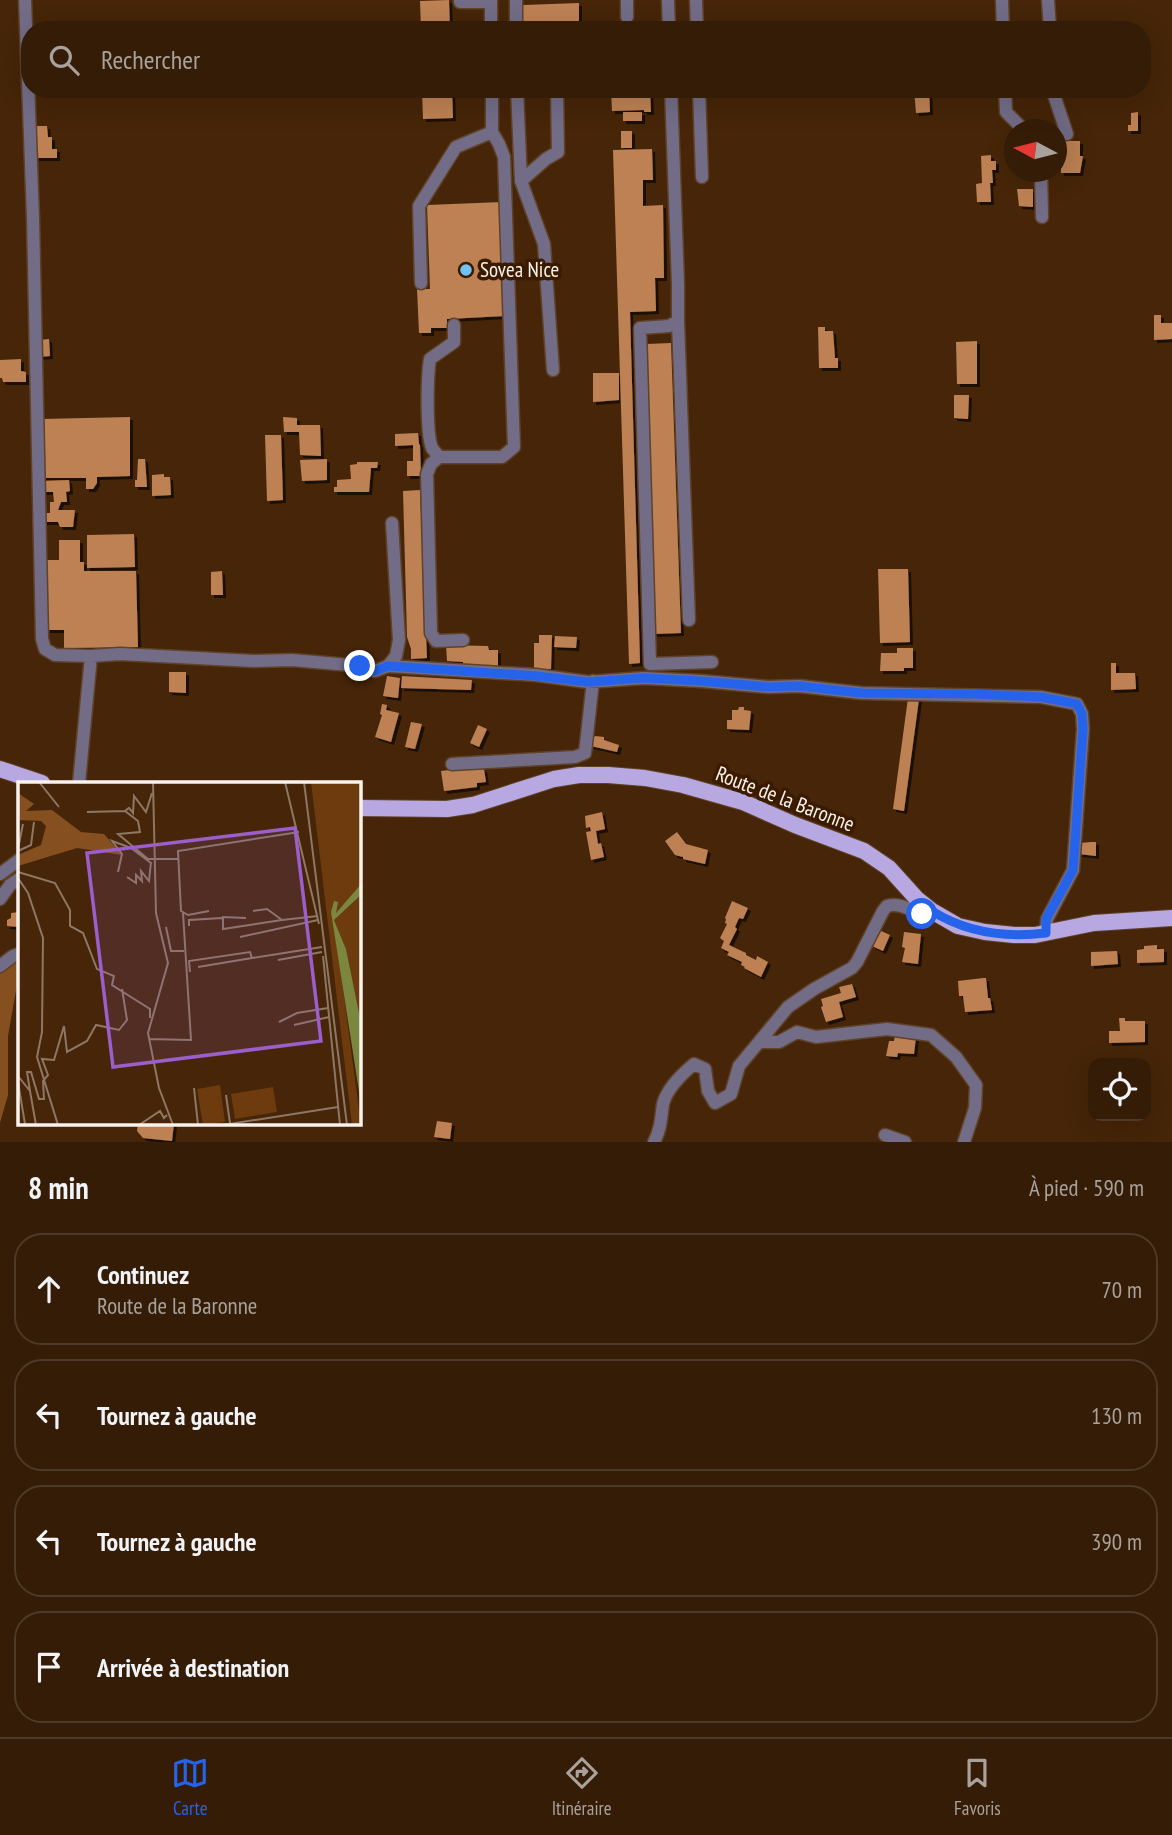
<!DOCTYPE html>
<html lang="fr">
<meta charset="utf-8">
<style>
body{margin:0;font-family:"PT Sans Narrow",sans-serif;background:#3f2914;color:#f1f3f6}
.controls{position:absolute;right:21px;bottom:21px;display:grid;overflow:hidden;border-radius:14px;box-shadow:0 7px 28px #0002}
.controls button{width:63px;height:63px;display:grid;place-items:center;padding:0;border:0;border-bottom:2px solid #4e3a28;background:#341c06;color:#f1f3f6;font:35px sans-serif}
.compass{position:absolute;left:1004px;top:119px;width:63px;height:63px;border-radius:50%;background:#341c06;box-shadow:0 7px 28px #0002;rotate:277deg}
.stop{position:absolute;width:21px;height:21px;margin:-16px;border:5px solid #2563eb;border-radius:50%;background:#fff}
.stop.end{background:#2563eb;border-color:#fff;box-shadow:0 2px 7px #0008}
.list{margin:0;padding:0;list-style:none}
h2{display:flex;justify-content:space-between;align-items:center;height:91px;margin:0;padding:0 28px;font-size:30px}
h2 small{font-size:23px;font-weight:400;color:#a9a19b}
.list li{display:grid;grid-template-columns:46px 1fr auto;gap:21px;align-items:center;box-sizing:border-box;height:112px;margin:0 14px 14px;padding:0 14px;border:2px solid #4e3a28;border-radius:28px}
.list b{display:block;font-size:26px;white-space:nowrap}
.list p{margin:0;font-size:23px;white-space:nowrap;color:#a9a19b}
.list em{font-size:23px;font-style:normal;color:#a9a19b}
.icon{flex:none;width:38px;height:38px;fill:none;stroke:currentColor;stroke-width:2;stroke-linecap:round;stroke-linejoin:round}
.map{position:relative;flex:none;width:1172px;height:1142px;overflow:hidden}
.search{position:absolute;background:#341c06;box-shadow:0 7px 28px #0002;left:21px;right:21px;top:21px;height:77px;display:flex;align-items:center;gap:18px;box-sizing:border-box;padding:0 24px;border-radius:28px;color:#a9a19b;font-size:26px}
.sheet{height:595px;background:#341c06}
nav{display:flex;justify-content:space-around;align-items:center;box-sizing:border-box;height:98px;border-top:2px solid #4e3a28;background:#341c06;font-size:19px;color:#a9a19b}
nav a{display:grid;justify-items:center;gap:4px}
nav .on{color:#2563eb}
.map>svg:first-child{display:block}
</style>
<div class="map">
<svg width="1172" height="1142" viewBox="0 0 1172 1142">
<defs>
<filter id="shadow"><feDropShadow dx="3" dy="3" stdDeviation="0" flood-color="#0009"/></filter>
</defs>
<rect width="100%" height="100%" fill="#462508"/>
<path fill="#864f20" d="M19,958v16l-11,62v59l-8,28v-155z"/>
<path fill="#bd8153" filter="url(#shadow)" d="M449,0l1,30h-29l-1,-29z
M579,3v27h-56v-25z
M422,89h30l1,29 -30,1z
M611,89h39l1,23h-7v-2l-32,1z
M914,89h15l1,23 -14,1z
M623,112h19v9h-19z
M1138,112v19h-10v-6h3v-12z
M35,126h12l1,11h4v12h5v9h-21z
M621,131h11v17h-11z
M1061,141h19v15h3l-3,17h-19z
M652,149l1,31h-10v26l20,-1 1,73h-9l1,33 -26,1 10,351 -11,1 -16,-514z
M991,155v6h5v9h-4l1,13h-3l1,19h-14l-1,-18 6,-1 -1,-27z
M1017,189h16v18l-14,-1z
M502,202l3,114 -58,3v9h-16v5h-12l-2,-44h13l-3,-84z
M1154,315h7v8h11v16l-18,1z
M818,327h7v4h8l2,27h3v10h-19z
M49,339l1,17 -11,1v-17z
M977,341v43h-20l-1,-42z
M671,343l10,290 -27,1 -8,-290z
M21,359v12l5,1v10h-23l-1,-4h-2v-18z
M593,373h26v27l-26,2z
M954,395h15l-1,24 -14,-1z
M130,417v59l-33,1v6l-4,6h-7v-11h-43l-2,-59z
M283,417l14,1v7h23l1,31 -21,-1 -1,-23h-15z
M418,433l1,11 1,1 1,31h-14v-15h6v-16l-18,1v-12z
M265,435h16l2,65 -16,1z
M138,459h7l2,28h-12v-7h2z
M327,459v21l-25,1 -2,-21z
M357,462h21l-1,6h-6l-2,24h-35v-5h3v-7l14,-1 -1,-14 7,-1z
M164,474v3h6l1,18 -19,1v-21z
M69,480l1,11 -4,1 1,10h-6l-3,8h17l-2,17h-13l-2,-5h-15v-9h7v-11h4l-1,-10h-11v-11z
M420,490l7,168 -16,1v-10l-4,-12 -4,-146z
M134,534l1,33 -48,1v-33z
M59,540h21v22h4v9h52l2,76 -74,1v-18h-17l-2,-70h14z
M878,569h30l2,73 -30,1z
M222,571l1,24h-12v-23z
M539,635h13l-1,34h-17v-26h5z
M555,636l22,1 -1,11 -22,-1z
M446,645l42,1 1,4h9v17l-35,-1v-4l-16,-1z
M897,648h16v20h-9v3h-24l1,-18h16z
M1111,663h5v10h19l1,16 -25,1z
M169,672h17v21l-17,-1z
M387,676l13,2 -2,20 -15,-2z
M402,676l70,4 -1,10 -70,-2z
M908,698l11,1 -15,112 -11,-2z
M382,704l5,1 -1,5 13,3 -8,29 -16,-5 7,-22 -2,-1z
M739,707h5v3l7,1 -2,19 -22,-1v-9h5v-10h6z
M411,722l11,2 -7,25 -10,-2z
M478,725l9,4 -8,18 -9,-4z
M595,736l9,1v3l15,5 -2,7 -26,-6 1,-7z
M475,767l1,3 8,-1 2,13 -9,1v4l-33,4 -3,-20z
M602,812l3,17 -9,2 2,13 3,-1 3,14 -13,3 -5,-28 5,-1 -1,-4 -4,1 -1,-12z
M677,832l9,12 22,6 -3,14 -22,-5v-2l-8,-2 -10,-14z
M1091,842h5v14l-17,-2 1,-11z
M732,901l16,7 -5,11 -4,-1 -4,9 2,2 -8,16 17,8v2l10,5 1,-4 11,6 -7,15 -17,-9 1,-1 -4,-2 1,-3 -15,-7 2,-3 -8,-4 3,-7 -4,-3 7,-14 -2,-1 1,-4 -1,-1z
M19,912v15l-12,-1v-6l4,-2v-5z
M879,930l11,5 -7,16 -11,-5z
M904,932l17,2 -3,30 -16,-2 3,-14 -3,-1z
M1157,945v4h7v13l-27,1v-13l7,-1v-3z
M1117,951l1,13 -27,2v-14z
M983,978h3l2,20h2l2,12 -27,2 -2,-16h-4l-1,-15z
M852,984l4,13 -17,5 4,15 -17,5 -5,-15 2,-1 -2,-7 20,-6 -2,-6z
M1119,1018h6v3h20v21l-36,1v-12h11z
M895,1035l21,2 -2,17 -16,-1 -1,4 -11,-1 3,-15h5z
M437,1121l15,2 -2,16 -16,-2z
M138,1123h36l-2,18 -29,-3 -6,-7z"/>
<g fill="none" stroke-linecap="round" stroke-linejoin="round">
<g stroke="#5f4228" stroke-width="15">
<path id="minor" d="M25,0l8,218 9,421 3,10 10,6 36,1 29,-2 134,7 38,-1 68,6 15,5 13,-5 8,-10 3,-16 -7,-117
M460,0v2h31
M491,0v30
M516,0v30
M627,0v17
M668,0l1,30
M696,0l1,30
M1002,0l1,30
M1048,0l2,30
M517,89l4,92 23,63 9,126
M671,89l7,195v37l-9,5 -29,2 10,336 62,-2
M699,89l3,88
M1005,89l1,23 18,18
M1052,89l15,45
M1041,172l1,45
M521,181l25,-22 12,-7 -1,-63
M421,283l-2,-77 37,-59 36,-15v-43
M678,321l11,299
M454,325v17l-24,17c-3,17 -4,74 2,89 1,2 6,7 7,9h63l12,-10 -10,-290 -5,-13 -7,-12
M439,457l-8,7 -4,10 4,159 5,8 27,-1
M388,666l148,9 52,7 56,-4 57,3 67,6 31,-1 62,7 180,4 36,7 5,10 1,15 -10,141 -26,49 -1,14
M452,764l123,-7 10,-4 8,-72
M79,783l12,-127
M0,874l19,-14
M0,899l10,-14 9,-6
M0,966l13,-10 6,-2
M759,1042h20l18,-10 19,5 71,-8 44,6 25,22 20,28 -1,23 -11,34
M885,1135l20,7
M654,1142c7,-13 7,-24 9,-38 4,-16 19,-30 31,-40l11,5 3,22 7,12 16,-9 8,-28 49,-59 26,-18 38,-21 5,-6 26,-51 4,-5c19,-5 30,13 45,5"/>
</g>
<g stroke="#5f4228" stroke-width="18">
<path id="major" d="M0,769l42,14
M359,808l88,1 26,-4 81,-26 25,-4h29l37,3 38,7 60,17 52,23 69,26 25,17 28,31 15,12 26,15 27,6 29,3h21l59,-12 78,-5"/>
</g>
<use href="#minor" stroke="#736c87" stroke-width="12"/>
<use href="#major" stroke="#b8a8e1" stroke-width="16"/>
</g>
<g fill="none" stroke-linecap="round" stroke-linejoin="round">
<path stroke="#2563eb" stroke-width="9" d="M360,666l15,5 13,-5 148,10 52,6 56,-4 57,3 67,6 31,-1 62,7 114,1 66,3 36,7 5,10 1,15 -10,141 -27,49v14c-41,5 -79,0 -114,-22l-10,3"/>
</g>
<circle fill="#6fc2f4" stroke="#3b1b00" stroke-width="2.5" cx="466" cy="270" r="7"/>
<g text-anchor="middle" stroke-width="7" stroke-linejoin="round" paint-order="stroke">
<g font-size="21" fill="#faf2ed" stroke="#3b1b00" text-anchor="start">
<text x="480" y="277">Sovea Nice</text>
</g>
<g font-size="21" fill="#faf2ed" stroke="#3b1b00">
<text transform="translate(785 799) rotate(21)" y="7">Route de la Baronne</text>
</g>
</g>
<g transform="translate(18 782)">
<rect width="343" height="343" fill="#462508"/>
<path d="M293,0h50v102l-26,30 -3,-8 29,219h-9zM343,113v128l-2,2 -13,-76 -12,-29zM202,303l5,37 -22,3 -6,-36zM255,305l4,25 -42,7 -4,-25z" fill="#6d3b0e"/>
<path d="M0,11l16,11 -8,7 26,-1 29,22 23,2 18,21 -45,-7 -59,18v-11l23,-10 5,-19 -5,-5 -23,-1z" fill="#864f20"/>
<path d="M343,102v11l-27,25 12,29 15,74v81l-30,-192 3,-11 4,1 -2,11z" fill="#7b863f"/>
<path fill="none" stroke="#8e7764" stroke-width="2" d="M21,0l20,25M135,0l3,131 12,50 -20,70 11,55 14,37M267,0l34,142M286,0l43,343M134,11l-6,19 -12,-16 -1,17 -4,-5 -4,3 13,10 2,11 -22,2 30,25h30M69,30l38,-1M0,67l5,-25M0,69l13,-6 3,-23M0,90l37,11 15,27v16l13,7 14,36 17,7 -2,9 38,24v9M100,90l4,-18 -10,-13 19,7 20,15M109,95l9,6v-8l6,6 -1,-10 8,10 2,-19M0,96l10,15 15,45 -1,94 -5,25 21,68M191,129l-21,4 -7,-4 -3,-60 121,-19M235,129l14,-2 15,11 36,-4M228,136l-23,-1v12l59,-9M171,144v-6l33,-2M148,145l5,24h13M222,155l78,-17M305,174l17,169M260,178l44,-8M180,185l54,-9M172,190l-1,-11 61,-9 2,6 70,-11M261,240l18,-9 31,-5M276,243l35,-8M131,257l42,1 -8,-127M0,294l12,15 -3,-19h4l8,27h5l-1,-18 5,-6 -6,-16 12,1 10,-34 3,26 20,-11 9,-16 23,5 8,-10 -5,-31M0,300l7,42M176,306l4,37M12,309l6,34M208,313l4,28M121,343l21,-14 4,7 3,-3M205,343l115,-18"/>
<path fill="#9b5eca" fill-opacity="0.15" stroke="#9b5eca" stroke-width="3.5" d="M277,46l26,213 -208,26 -26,-214z"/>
<rect width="343" height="343" fill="none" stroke="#faf2ed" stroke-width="3.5"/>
</g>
</svg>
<div class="controls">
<button><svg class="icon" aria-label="locate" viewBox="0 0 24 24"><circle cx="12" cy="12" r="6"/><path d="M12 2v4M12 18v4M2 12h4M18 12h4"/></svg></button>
</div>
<svg class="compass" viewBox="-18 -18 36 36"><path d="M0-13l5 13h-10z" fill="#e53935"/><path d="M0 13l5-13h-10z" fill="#a9a19b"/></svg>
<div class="stop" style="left:922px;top:914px"></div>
<div class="stop end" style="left:360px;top:666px"></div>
<div class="search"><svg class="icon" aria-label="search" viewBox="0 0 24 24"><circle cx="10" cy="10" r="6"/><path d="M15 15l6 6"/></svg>Rechercher</div>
</div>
<section class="sheet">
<h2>8 min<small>À pied · 590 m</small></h2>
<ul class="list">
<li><svg class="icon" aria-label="ahead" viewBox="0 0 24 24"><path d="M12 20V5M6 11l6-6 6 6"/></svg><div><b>Continuez</b><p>Route de la Baronne</p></div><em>70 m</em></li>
<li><svg class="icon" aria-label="left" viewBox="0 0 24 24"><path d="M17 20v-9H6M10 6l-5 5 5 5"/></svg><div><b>Tournez à gauche</b></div><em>130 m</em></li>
<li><svg class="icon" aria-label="left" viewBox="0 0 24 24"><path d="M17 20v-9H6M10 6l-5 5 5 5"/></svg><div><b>Tournez à gauche</b></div><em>390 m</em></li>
<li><svg class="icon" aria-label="arrive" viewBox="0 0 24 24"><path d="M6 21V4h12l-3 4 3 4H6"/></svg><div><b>Arrivée à destination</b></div></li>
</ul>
</section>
<nav>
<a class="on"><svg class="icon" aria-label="map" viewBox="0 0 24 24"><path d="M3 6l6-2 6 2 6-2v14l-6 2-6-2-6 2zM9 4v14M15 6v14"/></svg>Carte</a>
<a><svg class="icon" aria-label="directions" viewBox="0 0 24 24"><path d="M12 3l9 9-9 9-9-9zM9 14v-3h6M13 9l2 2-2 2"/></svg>Itinéraire</a>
<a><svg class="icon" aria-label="saved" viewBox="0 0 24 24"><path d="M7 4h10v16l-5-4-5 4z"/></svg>Favoris</a>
</nav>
